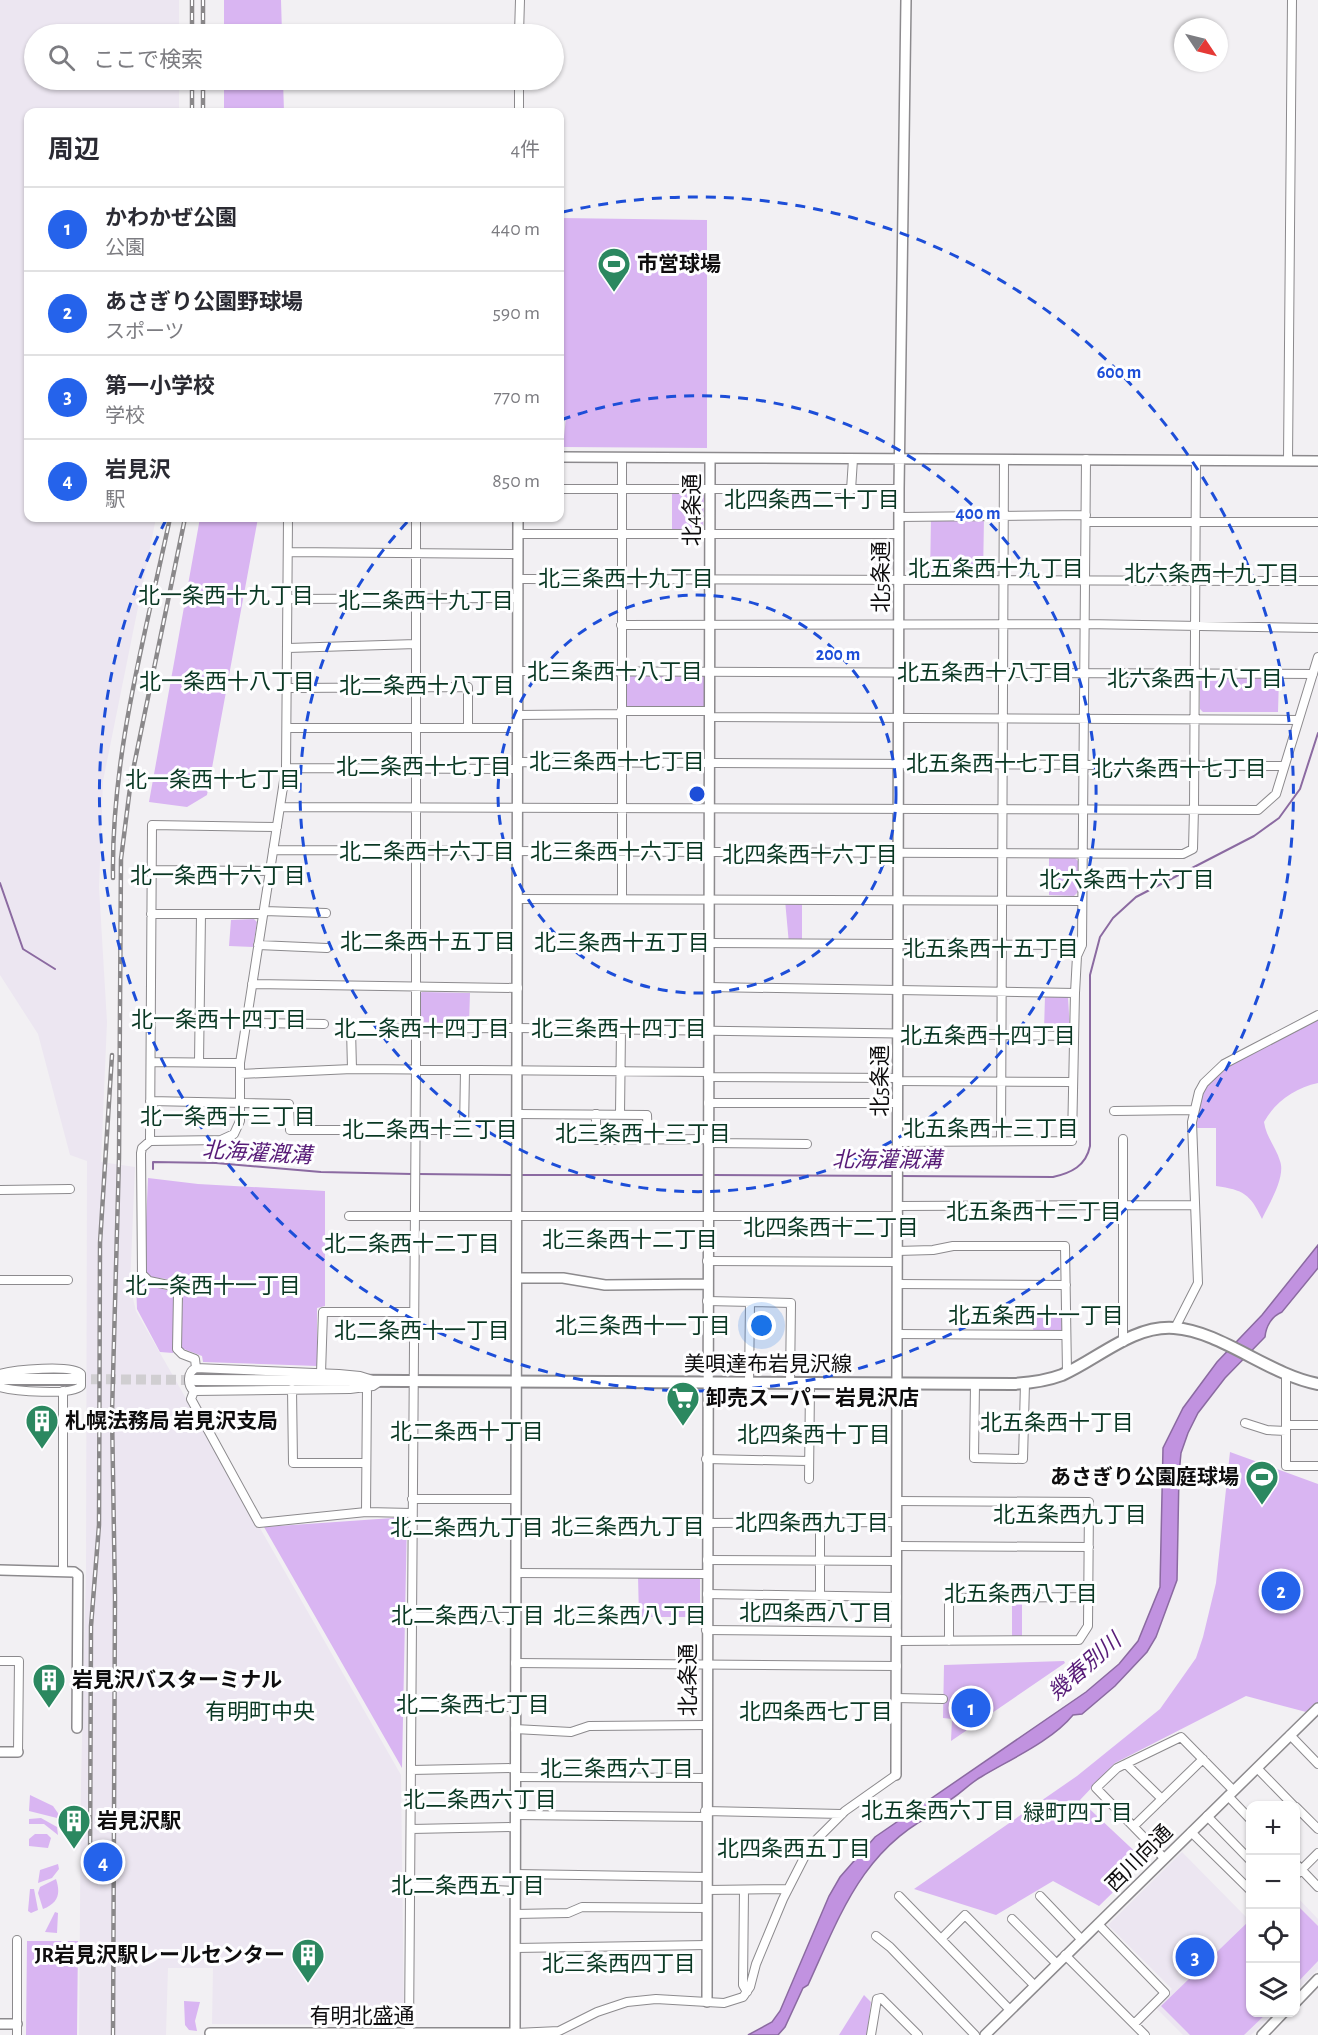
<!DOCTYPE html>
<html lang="ja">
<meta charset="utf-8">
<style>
body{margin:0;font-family:"Alegreya Sans","Noto Sans JP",sans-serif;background:#f2f2f3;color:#2b2b33}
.controls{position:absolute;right:18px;bottom:18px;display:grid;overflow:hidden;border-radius:12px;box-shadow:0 2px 4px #0004}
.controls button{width:54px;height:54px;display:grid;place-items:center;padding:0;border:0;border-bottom:2px solid #e1e1e2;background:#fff;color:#2b2b33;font:30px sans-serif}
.compass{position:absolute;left:1174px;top:18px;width:54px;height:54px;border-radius:50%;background:#fff;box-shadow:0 2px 4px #0004;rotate:125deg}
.you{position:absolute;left:762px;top:1326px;width:21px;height:21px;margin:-15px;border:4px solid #fff;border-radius:50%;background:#1a73e8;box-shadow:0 0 0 9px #1a73e833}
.badge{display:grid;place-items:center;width:39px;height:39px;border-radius:50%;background:#2563eb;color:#fff;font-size:20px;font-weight:700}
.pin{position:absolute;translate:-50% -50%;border:3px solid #fff;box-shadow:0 2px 6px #0006}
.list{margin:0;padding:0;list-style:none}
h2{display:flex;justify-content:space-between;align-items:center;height:78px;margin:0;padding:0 24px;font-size:26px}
h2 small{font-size:20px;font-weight:400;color:#7c7c81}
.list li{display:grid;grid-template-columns:39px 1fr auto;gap:18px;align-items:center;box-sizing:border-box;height:84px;padding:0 24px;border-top:2px solid #e1e1e2}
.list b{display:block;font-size:22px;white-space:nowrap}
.list p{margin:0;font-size:20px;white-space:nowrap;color:#7c7c81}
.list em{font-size:20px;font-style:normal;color:#7c7c81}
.icon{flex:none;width:33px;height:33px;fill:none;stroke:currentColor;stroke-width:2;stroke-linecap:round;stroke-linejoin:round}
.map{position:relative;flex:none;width:1318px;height:2035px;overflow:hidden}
.search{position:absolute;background:#fff;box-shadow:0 2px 4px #0004;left:24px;top:24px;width:540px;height:66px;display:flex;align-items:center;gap:15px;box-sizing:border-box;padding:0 21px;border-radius:33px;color:#7c7c81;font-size:22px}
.panel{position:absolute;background:#fff;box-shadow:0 2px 4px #0004;left:24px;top:108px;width:540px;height:414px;border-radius:12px}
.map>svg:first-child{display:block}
</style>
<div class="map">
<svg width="1318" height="2035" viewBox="0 0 1318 2035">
<rect width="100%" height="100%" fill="#f2f0f3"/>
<path fill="#ece6f1" d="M0,0h179v34h-145v46h145v32h-151v406h128l-53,263 -4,106 8,135 -6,140 34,5 -5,119 6,25 265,464 3,250 -192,-1 1,-56h-45l-2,67h-87l2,-251 5,-214 1,-409 -17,-6 -32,-121 -38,-59z
M1182,1852l65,66 3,-3v97l24,1 -23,22h-68l-28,-28 17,-18 -64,-64z
M1296,1896l22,23v50l-22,22z"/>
<path fill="#d9b5f2" d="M224,0h57l1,34h-58z
M224,80h59l1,32h-60z
M560,218l147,2v228l-144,-1 3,-30 -6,-1z
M672,492l32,1 -1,38h-31z
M984,517l-1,61h-53l1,-60z
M200,518h58l-51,277 -20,12 -38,-5z
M625,674h81v36l-82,-1z
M1202,677l77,1 -1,34h-75l-3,-3v-30z
M1074,857l4,4v31l-4,4 -25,-1v-37z
M785,900h17v43l-13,1z
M254,919l3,3 -4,25 -24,-1 2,-26z
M422,992l48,1 -1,31 -49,-2v-28z
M1045,996l23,1 2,34h-26z
M1318,1020v63c-23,5 -43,19 -54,39 2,15 12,25 16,39 6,16 -11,43 -18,58 -12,-25 -18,-29 -46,-33v-58h-20c1,-7 0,-16 2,-23 13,-45 81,-66 120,-85z
M148,1178l50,6 127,7v115l-8,2v58l-114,-4 -1,-6 -21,-8 2,-67 -33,-4 -6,-8z
M136,1282l38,10 -1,61 -13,-1 -23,-43z
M1034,1312h31v22h-32z
M1230,1452l88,32v221l-8,8 -64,-17 -131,67 -35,37 65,61 -46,45 -46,-25 -57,34 -82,-26 163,-113 83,-67 36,-51 7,-21 13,-54z
M407,1517l-5,251 -138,-241z
M638,1576h62v41h-61z
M1012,1600h10v40h-10z
M1064,1661l1,2 -114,78 1,-22 -9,-1 1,-53z
M30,1795l23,11 7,10 -3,2 -28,-7z
M41,1818l16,9 1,8 -14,-11h-15v-5z
M35,1834h12l4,4 -3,10 -19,-2v-7z
M58,1864l1,5 -7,9 -14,5 2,-13z
M56,1879c5,15 2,24 -13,30l-5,-16 2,-6z
M30,1889h4l4,21 -7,3 -3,-2z
M1296,1904l22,22v35l-22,23z
M55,1912l3,1 -1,20 -12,-1z
M1250,1920v92l17,1 -23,22h-54l-29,-29z
M27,1941h51l-1,94h-51z
M864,1995l7,7 -4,33h-28z
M184,2001l16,1 -5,19 2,10 -8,-1 -4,-5z"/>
<path fill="#c192e0" stroke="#8b6aa1" stroke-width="1.5" d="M1318,1245v23l-36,44c-10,4 -16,14 -17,25l-40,41 -27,35 -10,20 -7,20 -2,21 -2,106 -21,57 -9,15 -32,34 -33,28 -9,1c-21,26 -64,45 -92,62 -14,8 -23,20 -38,27l-1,6c-78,35 -101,103 -134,175l-5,3 -18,39 -7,8h-30l24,-13 8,-11 49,-115 11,-19 35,-40 211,-145 33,-28 19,-23 22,-54 3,-139 20,-40 34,-46 45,-47z"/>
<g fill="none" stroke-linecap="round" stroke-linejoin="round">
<path stroke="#8b6aa1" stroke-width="2" d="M0,883l23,66 32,20
M153,1169v-7l63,1 105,9 91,2
M418,1174l96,1
M520,1175h186
M712,1175l183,1
M901,1176l152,1c18,-4 33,-11 37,-31v-171l10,-38 13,-19 23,-21 118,-61 25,-18 21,-29 18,-56"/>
<path stroke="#d0ced1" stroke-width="10" stroke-dasharray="10 5" stroke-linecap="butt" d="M76,1379l119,1"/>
<g stroke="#8c8a8d" stroke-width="10">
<path id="minor" d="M519,34l1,-34
M519,112v-32
M1288,460l4,-460
M560,489h339
M851,490l2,-31
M899,517l187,-2
M1086,522h232
M518,534h381
M288,552l230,2
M518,579l800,2
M288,599l230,-1
M621,625l464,-1 233,4
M288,648l128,-4
M518,671l795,3
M288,688l180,-1v41
M621,711h88
M518,715l103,-1
M709,717l589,3
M287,728h231
M518,762l766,4
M286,768l232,1
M280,807l978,3 18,-16 42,-137
M273,850l910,4 10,-5 1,-41 2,-347
M152,870l118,1
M518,899l563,2
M622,899v-442
M264,911l62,2
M151,914h112
M709,943l373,2
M258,945l69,3
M252,984l266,4
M709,987l366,6
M246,1023l78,1
M151,1062l89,1
M199,1062l2,-148
M352,1069l-1,-40 167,-1 555,8
M240,1074l112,-5 356,3
M708,1077l190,1
M898,1081l175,1
M150,1101l139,3 1,26h174l1,-60
M708,1103h190
M1114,1111l79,-1
M518,1114l129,1 1,24
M596,1114v26l112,-1
M620,1114l1,-84
M150,1141l2,-316 125,2
M1001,1141l3,-681
M898,1142l174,-1 3,-148 2,-37 5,-11 4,-486
M708,1143l99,1
M0,1190l70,-1
M898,1206l297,-1
M349,1216h549
M897,1251l36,-1 20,-4h112l2,126
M707,1261l190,1
M0,1280h68
M897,1284l169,1
M707,1301l84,2 -1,80
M1175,1328l23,-45 -6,-161 7,-30 5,-9 20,-19 94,-49
M897,1334l169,1
M1123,1342v-203
M196,1368l-1,-9 -13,-5 -5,-5 1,-56 -5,-7 -24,-5 -7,-7 -1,-121 1,-5 8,-7 71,-1 13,-6 6,-13v-58l46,-295 2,-250
M196,1368l143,6 21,2 19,6 -6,4 -23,3 -156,2c-7,-6 -7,-19 2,-23z
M321,1373l2,-61h89
M0,1374c14,-4 72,-10 81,0v12c-10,10 -67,5 -81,1
M1286,1375v91h32
M749,1383l1,-80
M975,1384l-1,74 49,1 2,-76
M367,1387l-1,125 46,1
M292,1389l1,74h73
M63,1391v180
M194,1391l-3,8 68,124 107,-11
M1245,1423l22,7 19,1
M1286,1425h32
M706,1459l103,2
M809,1479l1,-95
M412,1499h104
M706,1523l191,-1
M897,1546l192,1
M707,1560l190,1
M516,1573l191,1
M707,1594l190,3
M820,1595v-73
M412,1617h103
M706,1630l191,2
M897,1641l182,-1 9,-14 1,-124 -192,-1
M949,1641v-40l5,-3 134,-1
M0,1661h19l-1,91
M515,1663l382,3
M896,1698l47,1
M412,1703h19l6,3 78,1
M515,1729l56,3 18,-6 117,-1
M1290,1735l28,29
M1126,1764l36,35
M1257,1768l37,38
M411,1770l104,-2
M515,1777l190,1
M1228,1796l22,23
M1296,1807l22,22
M705,1811l137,3
M515,1815l190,2
M1207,1816l43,44
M1134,1826l69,-67
M411,1829l104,-2
M1191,1832l59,58
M1164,1858l-68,-70 21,-20 64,-31 52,53
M1296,1864l22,23
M515,1874l192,3
M1296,1875l22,-22
M409,1886l106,5
M707,1890l81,-1
M744,1890l-1,95 4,7
M899,1896l111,114
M1040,1896l42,44
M515,1914l53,-1 14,-6 125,1
M1012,1919l45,45
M1098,1924l67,69 -31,31
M876,1936l14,11 85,88
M941,1939l24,-24 70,71
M515,1948l192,-3
M1065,1955l80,80
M515,2033l44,-2 38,-19 30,-10 29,-3 68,4 19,-6 7,-10 6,-23 27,-65 24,-47 10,-13 28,-28 51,-36
M17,2035v-95
M409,2035l7,-965v-552
M871,2035l6,-36 4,-1 37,37"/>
</g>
<g stroke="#8c8a8d" stroke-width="12">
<path id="tertiary" d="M560,457l758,4
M517,1278h46l42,7 102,-1
M0,1570l74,2 4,3 -1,153
M0,1752h18
M896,1775l3,-1286 7,-489
M707,2002l3,-1544
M1296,2002l22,-23
M0,2024h17
M210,2033h305
M515,2035l3,-1517
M985,2035l333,-327
M1262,2035l22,-23"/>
</g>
<g stroke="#8c8a8d" stroke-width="14">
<path id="secondary" d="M0,1379h76
M195,1380l818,4c17,-1 33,-3 49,-9 36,-16 71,-50 112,-47 47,3 95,47 144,56"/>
</g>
<use href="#minor" stroke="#fff" stroke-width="8"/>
<use href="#tertiary" stroke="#fff" stroke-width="9"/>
<use href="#secondary" stroke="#fff" stroke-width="10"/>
<g stroke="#8a888a" stroke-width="4.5">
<path id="rail" d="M192,34v-34
M203,34v-34
M192,112v-32
M203,112v-32
M113,878c-2,-122 32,-242 57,-360
M90,1871l1,-245 8,-101 1,-282 12,-188
M113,2035l2,-438 -3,-184 7,-255 2,-299 10,-79 54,-262"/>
</g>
<use href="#rail" stroke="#fefeff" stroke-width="2" stroke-dasharray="7" stroke-linecap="butt"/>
</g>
<g fill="none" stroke="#1d4ed8" stroke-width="3" stroke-dasharray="10 8">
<circle cx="697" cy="794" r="199"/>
<path d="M561 420A398 398 0 1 1 411 518"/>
<path d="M563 212A597 597 0 1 1 167 518"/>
</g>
<defs>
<g id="stadium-pin" transform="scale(1.725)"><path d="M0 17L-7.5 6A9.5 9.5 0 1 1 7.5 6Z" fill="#2b8860" stroke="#fefeff"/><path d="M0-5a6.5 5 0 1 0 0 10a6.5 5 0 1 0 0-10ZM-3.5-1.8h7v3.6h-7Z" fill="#fff"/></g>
<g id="supermarket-pin" transform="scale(1.725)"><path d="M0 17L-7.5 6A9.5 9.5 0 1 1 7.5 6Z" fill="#2b8860" stroke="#fefeff"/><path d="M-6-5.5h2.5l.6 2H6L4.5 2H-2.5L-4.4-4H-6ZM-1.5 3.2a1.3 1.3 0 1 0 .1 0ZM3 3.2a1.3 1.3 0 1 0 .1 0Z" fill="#fff"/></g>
<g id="building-pin" transform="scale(1.725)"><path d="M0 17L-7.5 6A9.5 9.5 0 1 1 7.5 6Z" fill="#2b8860" stroke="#fefeff"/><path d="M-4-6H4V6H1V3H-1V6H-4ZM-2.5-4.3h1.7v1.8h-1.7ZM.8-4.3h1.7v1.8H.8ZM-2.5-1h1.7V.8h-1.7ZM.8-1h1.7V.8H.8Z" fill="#fff"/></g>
</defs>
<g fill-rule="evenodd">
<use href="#stadium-pin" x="614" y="264"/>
<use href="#supermarket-pin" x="683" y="1398"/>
<use href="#building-pin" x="42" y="1421"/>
<use href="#stadium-pin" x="1262" y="1477"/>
<use href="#building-pin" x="49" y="1680"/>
<use href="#building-pin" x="74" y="1821"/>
<use href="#building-pin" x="308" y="1955"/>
</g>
<g text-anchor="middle" stroke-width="6" stroke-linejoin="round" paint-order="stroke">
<g font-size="21" font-weight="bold" fill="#0e0d0e" stroke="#fefeff" text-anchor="start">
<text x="637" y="271">市営球場</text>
<text x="706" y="1405">卸売スーパー 岩見沢店</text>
<text x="65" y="1428">札幌法務局 岩見沢支局</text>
<text x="1239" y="1484" text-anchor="end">あさぎり公園庭球場</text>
<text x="72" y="1687">岩見沢バスターミナル</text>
<text x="97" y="1828">岩見沢駅</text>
<text x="285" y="1962" text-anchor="end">JR岩見沢駅レールセンター</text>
</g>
<g font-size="21" fill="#0e0d0e" stroke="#fefeff">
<text transform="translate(692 510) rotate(-90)" y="7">北4条通</text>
<text transform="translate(881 577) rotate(-90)" y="7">北5条通</text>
<text transform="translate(880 1081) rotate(-90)" y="7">北5条通</text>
<text x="768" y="1371">美唄達布岩見沢線</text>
<text transform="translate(688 1680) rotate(-90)" y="7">北4条通</text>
<text transform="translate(1139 1858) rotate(-45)" y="7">西川向通</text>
<text x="362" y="2023">有明北盛通</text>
</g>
<g font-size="22" fill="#0a3824" stroke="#fefeff">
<text x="812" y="507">北四条西二十丁目</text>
<text x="996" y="576">北五条西十九丁目</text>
<text x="1212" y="581">北六条西十九丁目</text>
<text x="626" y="586">北三条西十九丁目</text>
<text x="226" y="603">北一条西十九丁目</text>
<text x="426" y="608">北二条西十九丁目</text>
<text x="615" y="679">北三条西十八丁目</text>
<text x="985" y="680">北五条西十八丁目</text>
<text x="1195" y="686">北六条西十八丁目</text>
<text x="227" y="689">北一条西十八丁目</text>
<text x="427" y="693">北二条西十八丁目</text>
<text x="617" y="769">北三条西十七丁目</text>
<text x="994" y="771">北五条西十七丁目</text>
<text x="424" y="774">北二条西十七丁目</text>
<text x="1179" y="776">北六条西十七丁目</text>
<text x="213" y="787">北一条西十七丁目</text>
<text x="427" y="859">北二条西十六丁目</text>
<text x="618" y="859">北三条西十六丁目</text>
<text x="810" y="862">北四条西十六丁目</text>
<text x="218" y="883">北一条西十六丁目</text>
<text x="1127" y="887">北六条西十六丁目</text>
<text x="428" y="949">北二条西十五丁目</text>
<text x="622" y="950">北三条西十五丁目</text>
<text x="991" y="956">北五条西十五丁目</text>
<text x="219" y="1027">北一条西十四丁目</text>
<text x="422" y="1036">北二条西十四丁目</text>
<text x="619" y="1036">北三条西十四丁目</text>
<text x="988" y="1043">北五条西十四丁目</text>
<text x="228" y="1124">北一条西十三丁目</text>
<text x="991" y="1136">北五条西十三丁目</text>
<text x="430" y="1137">北二条西十三丁目</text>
<text x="643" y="1141">北三条西十三丁目</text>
<text x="1034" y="1219">北五条西十二丁目</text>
<text x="831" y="1235">北四条西十二丁目</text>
<text x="630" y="1247">北三条西十二丁目</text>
<text x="412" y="1251">北二条西十二丁目</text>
<text x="213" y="1293">北一条西十一丁目</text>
<text x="1036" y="1323">北五条西十一丁目</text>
<text x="643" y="1333">北三条西十一丁目</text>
<text x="422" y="1338">北二条西十一丁目</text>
<text x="1057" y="1430">北五条西十丁目</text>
<text x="467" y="1439">北二条西十丁目</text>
<text x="814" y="1442">北四条西十丁目</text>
<text x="1070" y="1522">北五条西九丁目</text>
<text x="812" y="1530">北四条西九丁目</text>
<text x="628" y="1534">北三条西九丁目</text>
<text x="467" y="1535">北二条西九丁目</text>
<text x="1021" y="1601">北五条西八丁目</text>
<text x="816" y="1620">北四条西八丁目</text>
<text x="468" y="1623">北二条西八丁目</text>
<text x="630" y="1623">北三条西八丁目</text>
<text x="473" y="1712">北二条西七丁目</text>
<text x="260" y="1719">有明町中央</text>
<text x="816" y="1719">北四条西七丁目</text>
<text x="617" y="1776">北三条西六丁目</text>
<text x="480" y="1807">北二条西六丁目</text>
<text x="938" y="1818">北五条西六丁目</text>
<text x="1078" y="1820">緑町四丁目</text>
<text x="794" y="1856">北四条西五丁目</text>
<text x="468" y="1893">北二条西五丁目</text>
<text x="619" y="1971">北三条西四丁目</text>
</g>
<g font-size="22" font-style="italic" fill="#571b77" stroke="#fefeff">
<text transform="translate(257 1152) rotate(3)" y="8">北海灌漑溝</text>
<text x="887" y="1167">北海灌漑溝</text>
<text transform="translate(1084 1666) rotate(-41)" y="8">幾春別川</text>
</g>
</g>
<circle cx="697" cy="794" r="9" fill="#1d4ed8" stroke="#fefeff" stroke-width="3"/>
<g font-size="18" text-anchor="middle" font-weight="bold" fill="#1d4ed8" stroke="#fefeff" stroke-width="6" stroke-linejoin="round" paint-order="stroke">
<text x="1119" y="378">600 m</text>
<text x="978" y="519">400 m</text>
<text x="838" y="660">200 m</text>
</g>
</svg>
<div class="controls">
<button>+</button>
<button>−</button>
<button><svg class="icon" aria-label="locate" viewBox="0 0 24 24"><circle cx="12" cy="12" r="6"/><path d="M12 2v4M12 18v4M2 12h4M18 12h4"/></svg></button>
<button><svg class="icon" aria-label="layers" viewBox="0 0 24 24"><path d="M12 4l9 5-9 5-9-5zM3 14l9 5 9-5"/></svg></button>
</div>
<svg class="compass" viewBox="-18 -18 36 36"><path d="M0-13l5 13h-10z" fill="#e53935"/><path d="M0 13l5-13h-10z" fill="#7c7c81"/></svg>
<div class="you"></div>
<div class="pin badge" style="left:971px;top:1708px">1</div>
<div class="pin badge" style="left:1281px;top:1591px">2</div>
<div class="pin badge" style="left:1195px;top:1957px">3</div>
<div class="pin badge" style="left:103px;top:1862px">4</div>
<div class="search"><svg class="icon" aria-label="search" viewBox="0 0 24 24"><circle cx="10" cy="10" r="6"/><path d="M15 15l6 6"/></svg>ここで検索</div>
<section class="panel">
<h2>周辺<small>4件</small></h2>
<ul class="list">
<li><span class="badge">1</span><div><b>かわかぜ公園</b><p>公園</p></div><em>440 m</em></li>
<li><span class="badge">2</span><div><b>あさぎり公園野球場</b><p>スポーツ</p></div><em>590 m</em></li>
<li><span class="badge">3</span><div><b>第一小学校</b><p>学校</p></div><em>770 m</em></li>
<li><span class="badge">4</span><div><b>岩見沢</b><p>駅</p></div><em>850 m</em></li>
</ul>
</section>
</div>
